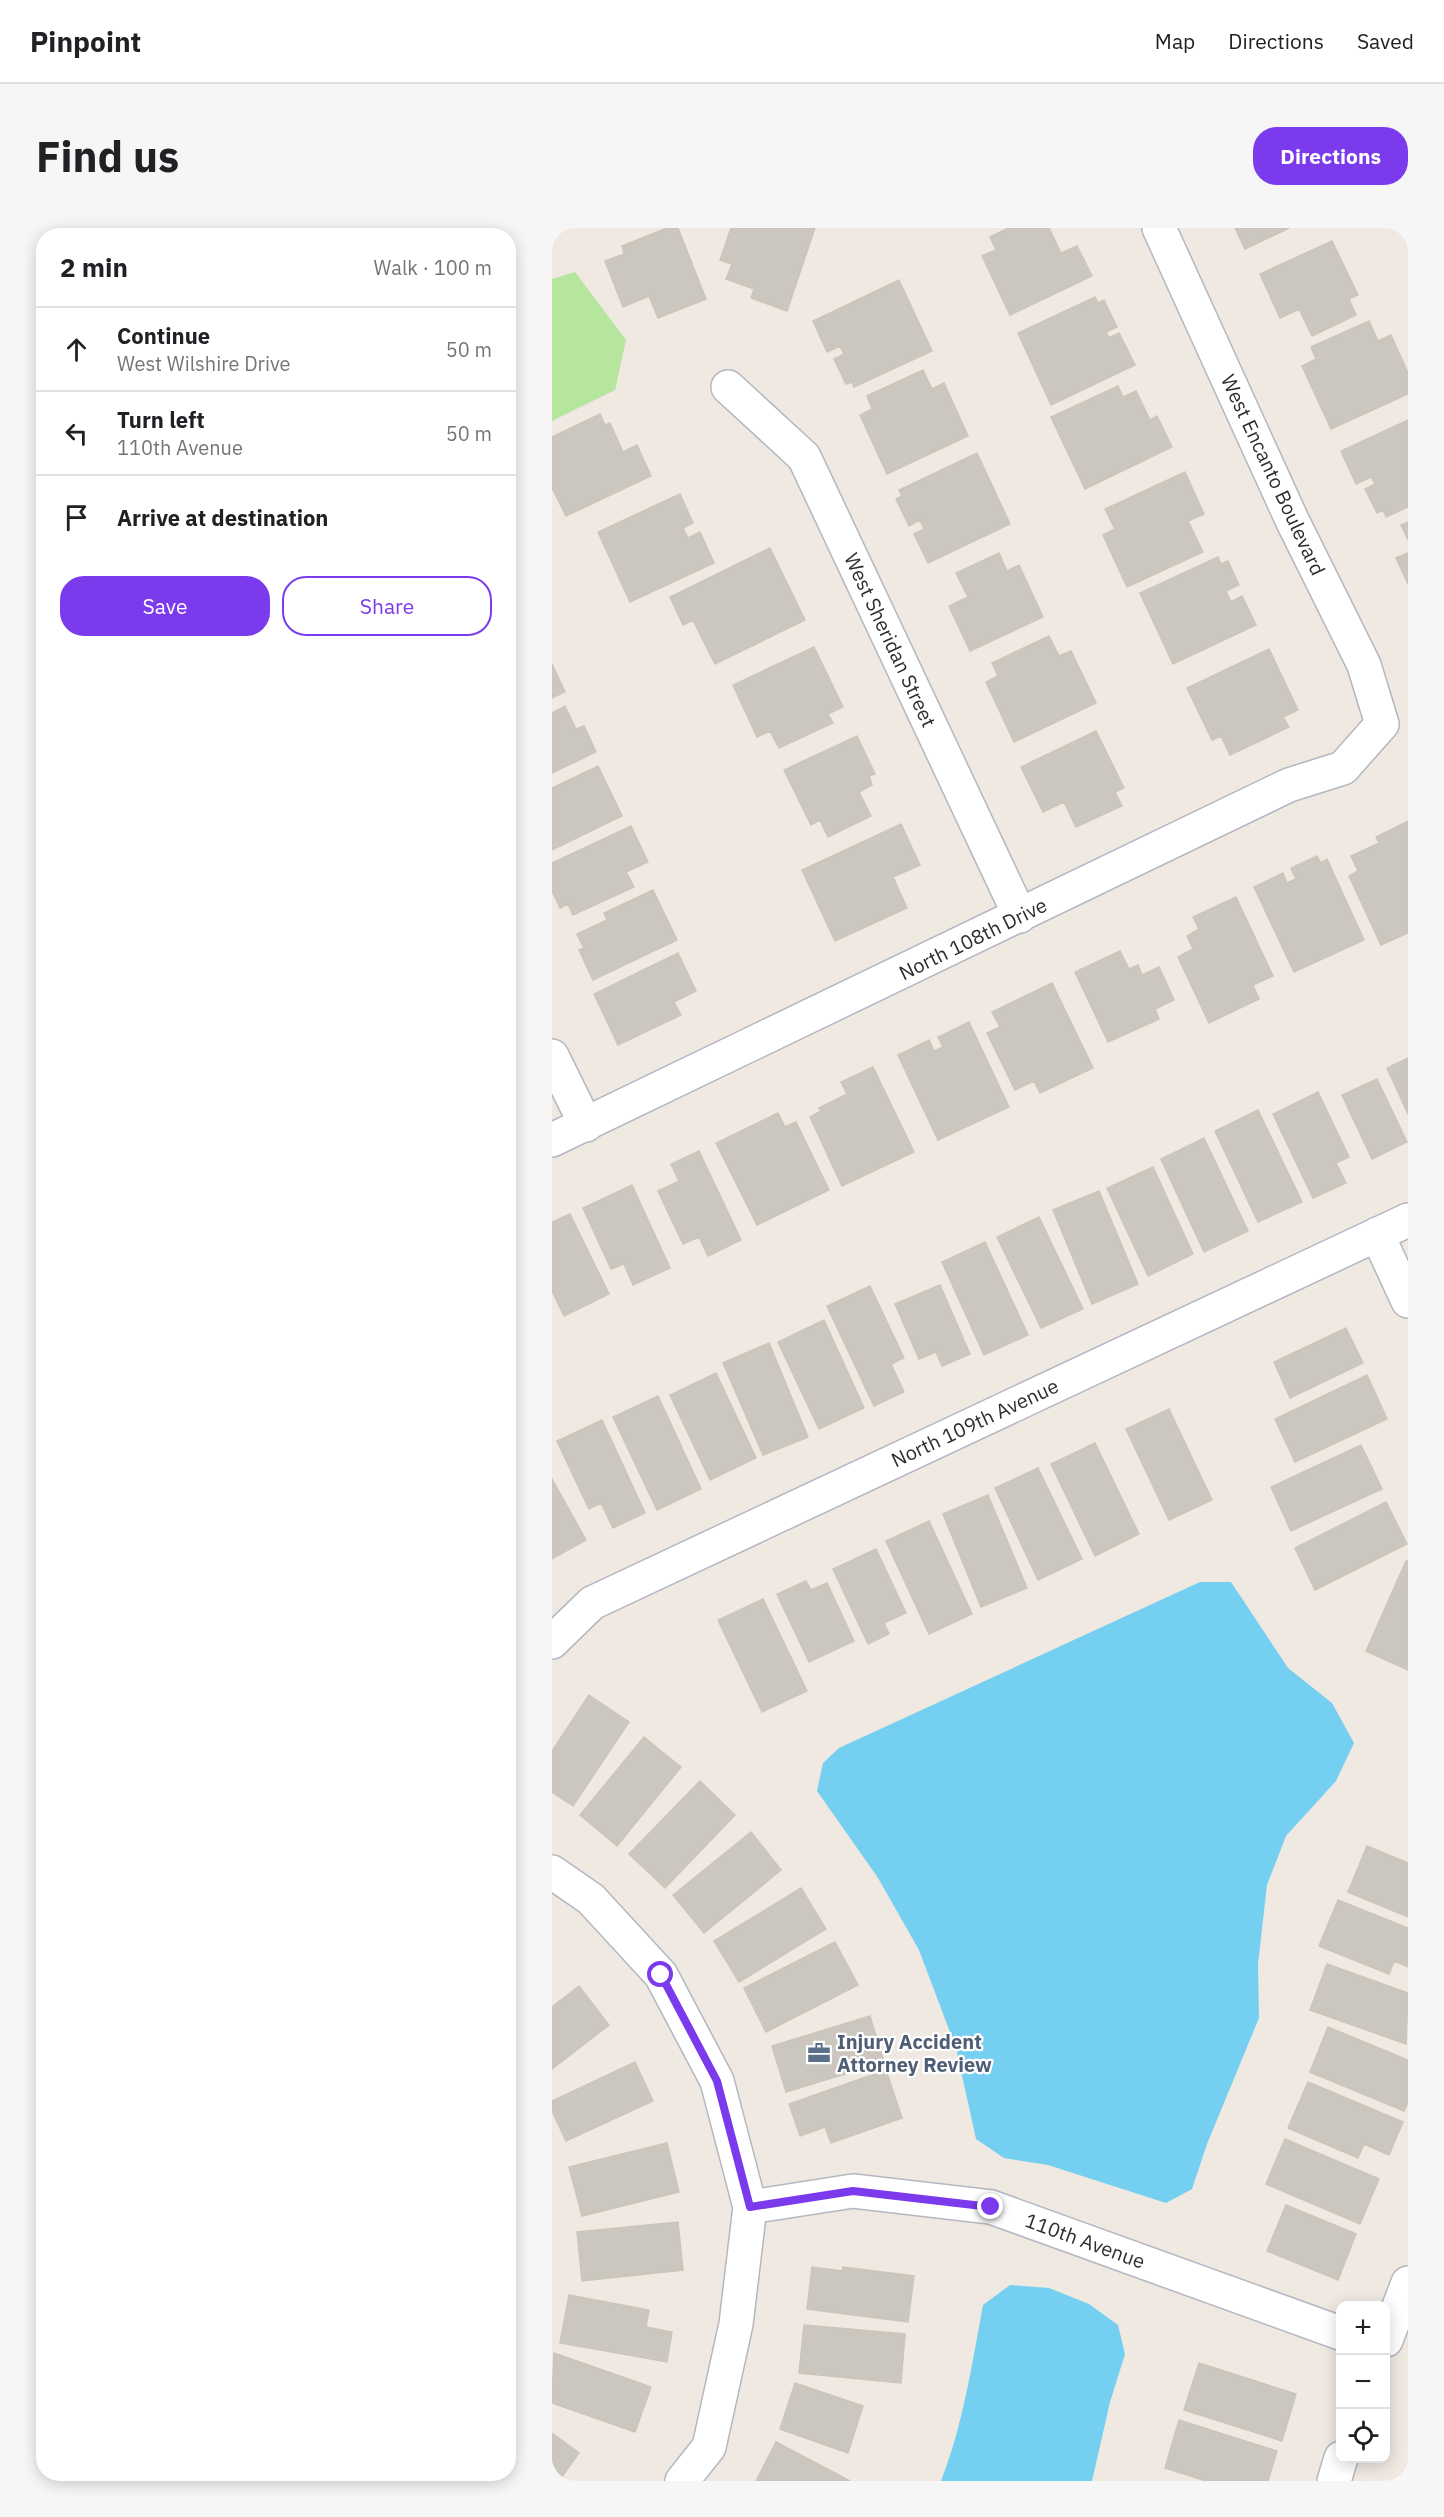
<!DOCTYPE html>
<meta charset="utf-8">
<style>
body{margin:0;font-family:"IBM Plex Sans",sans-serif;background:#f6f6f6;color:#202124}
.controls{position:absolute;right:18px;bottom:18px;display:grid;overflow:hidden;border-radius:12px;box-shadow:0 3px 15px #0003}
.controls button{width:54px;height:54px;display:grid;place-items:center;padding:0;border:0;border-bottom:2px solid #e0e0e0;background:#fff;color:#202124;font:30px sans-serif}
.stop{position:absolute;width:18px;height:18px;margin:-14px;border:4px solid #7c3aed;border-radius:50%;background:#fff}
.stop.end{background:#7c3aed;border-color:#fff;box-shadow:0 2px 6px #0008}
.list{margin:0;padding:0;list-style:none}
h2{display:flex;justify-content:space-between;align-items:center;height:78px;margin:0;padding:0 24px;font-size:26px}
h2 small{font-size:20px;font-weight:400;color:#757577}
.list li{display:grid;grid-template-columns:39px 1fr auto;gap:18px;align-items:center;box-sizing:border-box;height:84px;padding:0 24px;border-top:2px solid #e0e0e0}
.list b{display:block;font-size:22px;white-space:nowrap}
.list p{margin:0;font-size:20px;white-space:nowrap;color:#757577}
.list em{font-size:20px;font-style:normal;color:#757577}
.actions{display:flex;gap:12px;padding:18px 24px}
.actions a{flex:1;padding:14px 0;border:2px solid #7c3aed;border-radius:24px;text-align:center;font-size:21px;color:#7c3aed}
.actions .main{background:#7c3aed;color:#fff}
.icon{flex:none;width:33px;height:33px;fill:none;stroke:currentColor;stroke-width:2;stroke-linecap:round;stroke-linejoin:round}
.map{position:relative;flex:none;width:856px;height:2253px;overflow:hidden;border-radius:24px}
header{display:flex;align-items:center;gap:36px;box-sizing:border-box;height:84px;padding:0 30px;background:#fff;border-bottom:2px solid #e0e0e0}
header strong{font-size:28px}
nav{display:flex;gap:33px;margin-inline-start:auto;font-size:21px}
.intro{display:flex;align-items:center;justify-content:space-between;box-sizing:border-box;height:144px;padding:0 36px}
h1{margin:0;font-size:42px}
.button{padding:15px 27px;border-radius:24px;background:#7c3aed;color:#fff;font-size:21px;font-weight:700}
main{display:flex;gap:36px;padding:0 36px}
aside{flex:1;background:#fff;border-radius:24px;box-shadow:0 3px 15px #0003}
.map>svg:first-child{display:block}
</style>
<header>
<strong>Pinpoint</strong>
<nav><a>Map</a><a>Directions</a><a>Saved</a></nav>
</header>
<div class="intro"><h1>Find us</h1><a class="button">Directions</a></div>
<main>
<aside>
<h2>2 min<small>Walk · 100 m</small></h2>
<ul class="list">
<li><svg class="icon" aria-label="ahead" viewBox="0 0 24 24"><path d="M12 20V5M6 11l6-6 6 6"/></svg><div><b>Continue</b><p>West Wilshire Drive</p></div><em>50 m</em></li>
<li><svg class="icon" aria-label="left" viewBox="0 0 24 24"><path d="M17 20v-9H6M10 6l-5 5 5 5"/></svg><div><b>Turn left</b><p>110th Avenue</p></div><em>50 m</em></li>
<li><svg class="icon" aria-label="arrive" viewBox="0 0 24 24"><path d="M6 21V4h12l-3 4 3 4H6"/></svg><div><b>Arrive at destination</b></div></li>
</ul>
<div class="actions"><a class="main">Save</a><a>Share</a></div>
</aside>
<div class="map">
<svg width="856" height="2253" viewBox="0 0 856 2253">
<rect width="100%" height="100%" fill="#efe9e1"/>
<path fill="#b6e59e" d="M23,44l51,68 -11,50 -63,31v-142z"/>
<path fill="#75cff0" d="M648,1354h31l57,86 44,35 22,40 -18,38 -50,55 -19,49 -9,79 1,54 -52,126 -15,45 -26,14 -118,-38 -44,-7 -28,-19 -20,-91 -37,-98 -41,-72 -61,-87 6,-28 16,-15z
M458,2057l39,3 40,16 29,21 7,29 -15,48 -18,79h-151c22,-56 31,-117 42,-176z"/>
<path fill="#cbc7bf" stroke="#cbc5ba" stroke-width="1.5" d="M115,0h11l28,71 -48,19 -9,-22 -26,11 -18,-46 19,-7 -2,-8z
M179,0h84l-28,83 -36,-13 3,-9 -28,-10 6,-15 -12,-4z
M456,0h41l12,25 16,-7 15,30 -82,39 -28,-59 14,-6 -6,-13z
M683,0h54l-44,21z
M780,13l26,54 -9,4 7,16 -44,21 -13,-27 -19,9 -20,-44z
M347,52l33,71 -78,36 -2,-5 -6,2 -12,-25 10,-5 -4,-8 -13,6 -14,-31z
M543,69l3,6 6,-3 13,27 -11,5 3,6 10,-5 16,32 -84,40 -33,-72z
M817,93l9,20 13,-6 17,38v21l-77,35 -29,-63 14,-7 -5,-12z
M371,142l9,19 12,-6 24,53 -81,38 -27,-59 12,-6 -5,-13z
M566,158l5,11 13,-6 14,29 7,-4 15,31 -87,42 -34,-72z
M48,186l5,11 5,-2 13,29 14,-7 14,31 -85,40 -14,-28v-51z
M856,192v87l-22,10 -3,-7 -6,3 -12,-24 10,-5 -4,-7 -15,7 -15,-33z
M425,225l33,71 -82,39 -14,-29 10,-5 -4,-9 -11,6 -13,-27 6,-3 -3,-6z
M633,244l19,42 -16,7 15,31 -76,35 -24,-52 12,-6 -10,-20z
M128,266l13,29 -10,5 5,10 12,-6 14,31 -84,39 -32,-70z
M856,294v18l-7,-15z
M218,320l35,72 -90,44 -22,-44 -10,5 -13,-28z
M447,325l8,18 12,-6 24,52 -73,34 -21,-45 19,-9 -12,-24z
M856,325v31l-12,-26z
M666,329l3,7 7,-3 11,24 -13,6 5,11 11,-6 14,29 -83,39 -33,-71z
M497,408l10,20 12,-5 25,52 -82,39 -28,-60 12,-6 -6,-13z
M262,419l29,60 -15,7 5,9 -54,25 -9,-17 -13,6 -24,-52z
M717,421l29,61 -15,7 6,10 -59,28 -9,-19 -9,4 -25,-52z
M0,436l13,28 -13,6z
M13,478l11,23 8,-3 12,26 -44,21v-60z
M544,503l28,57 -9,4 7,14 -46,21 -12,-25 -21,10 -22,-45z
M305,508l18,38 -6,2 3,9 -13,7 12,24 -43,21 -8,-17 -9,5 -27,-55z
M46,538l24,50 -70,34v-62z
M856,593v112l-27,12 -32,-69 9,-5 -7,-15 28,-13 -3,-6z
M349,596l19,41 -27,12 14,31 -72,33 -33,-71z
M79,598l17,36 -22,10 8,15 -61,28 -5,-11 -8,4 -8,-17v-28z
M765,628l4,7 6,-4 37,81 -70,32 -40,-85 29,-14 4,10 9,-4 -5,-11z
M101,662l24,50 -84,40 -14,-30 5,-2 -7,-14 30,-14 -3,-7z
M684,669l37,79 -20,9 6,14 -50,24 -31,-66 15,-8 -6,-13 12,-7 -6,-12z
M568,723l9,18 9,-4 4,10 17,-8 15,33 -19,9 4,10 -51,23 -33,-70z
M126,725l18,38 -22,11 7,13 -63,30 -24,-51z
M500,755l41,85 -53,25 -6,-12 -19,9 -28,-57 13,-6 -8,-15z
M417,794l40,85 -71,33 -40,-85 31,-15 5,11 9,-4 -5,-10z
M856,830v56l-21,-46z
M321,839l41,85 -72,34 -32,-69 11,-6 -2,-3 28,-14 -6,-12z
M825,851l30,63 -35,17 -30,-64z
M766,864l31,65 -13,6 10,20 -33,15 -40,-84z
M706,882l44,92 -44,20 -43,-91z
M226,885l7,14 11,-5 33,68 -72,35 -41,-82z
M652,910l44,93 -44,21 -43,-93z
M147,923l42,89 -33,16 -9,-19 -16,7 -25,-53 21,-10 -8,-17z
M601,939l40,87 -45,22 -41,-88z
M80,957l38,83 -37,17 -9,-21 -13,5 -28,-61z
M547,963l39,93 -46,20 -39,-94z
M18,986l39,80 -45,22 -12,-25v-69z
M487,989l44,92 -42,19 -44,-91z
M433,1014l43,93 -44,20 -42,-93z
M388,1057l30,69 -28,12 -6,-14 -17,7 -24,-55z
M318,1058l34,72 -13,6 13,28 -30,14 -47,-100z
M272,1092l40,88 -45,21 -41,-87z
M794,1100l17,35 -73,35 -16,-36z
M217,1115l39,94 -45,18 -40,-92z
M164,1145l40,85 -46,22 -40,-85z
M815,1147l20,44 -92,43 -20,-43z
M106,1168l43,93 -44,21 -44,-93z
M617,1181l43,91 -43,20 -43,-91z
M50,1192l43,93 -32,15 -12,-25 -12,6 -32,-68z
M543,1215l44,91 -44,22 -44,-92z
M809,1217l21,44 -91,42 -20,-44z
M486,1240l44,91 -44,21 -43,-92z
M0,1251l34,61 -34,19z
M436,1267l39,93 -46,19 -38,-93z
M834,1274l21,42 -92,46 -20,-42z
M377,1293l43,93 -43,20 -43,-93z
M324,1321l30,64 -22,10 5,11 -21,10 -35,-75z
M854,1333h2v109l-42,-19z
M254,1353l5,9 16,-7 27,58 -45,21 -32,-68z
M211,1371l44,92 -45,21 -44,-92z
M37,1467l40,27 -56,84 -21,-14v-41z
M92,1509l37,30 -64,79 -37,-31z
M148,1553l35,34 -70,73 -36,-34z
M199,1604l30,38 -77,63 -31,-38z
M815,1618l41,17v54l-60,-25z
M249,1660l25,41 -87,53 -25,-41z
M786,1672l70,28v39l-14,-6 -5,13 -70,-28z
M283,1714l23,43 -92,47 -22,-44z
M775,1736l81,29 -2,51 -96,-34z
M27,1758l30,39 -57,44v-62z
M318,1788l14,46 -98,30 -14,-46z
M776,1799l80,33v42l-4,9 -94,-39z
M83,1834l18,39 -87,40 -14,-30v-10z
M334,1842l16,48 -71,25 -6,-16 -25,9 -11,-32z
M756,1854l95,40 -14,33 -25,-11 -6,14 -70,-30z
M733,1911l94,40 -19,45 -94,-40z
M115,1915l12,49 -97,24 -13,-49z
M734,1977l70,29 -18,46 -71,-29z
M126,1994l5,48 -101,11 -5,-49z
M260,2039l30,4 1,-4 71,9 -6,46 -101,-13z
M17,2067l80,15 -3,17 26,5 -5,30 -107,-19z
M252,2097l101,9 -4,49 -102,-10z
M2,2125l97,34 -16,45 -83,-29z
M647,2135l97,31 -14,47 -98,-31z
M243,2155l68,23 -15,47 -68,-24z
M627,2192l98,31 -9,30h-62l-41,-13z
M0,2205l27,20 -20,28h-7z
M224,2214l74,39h-94z"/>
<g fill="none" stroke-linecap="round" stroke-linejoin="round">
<g stroke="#b4b7c1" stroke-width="36">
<path id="street" d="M176,159l76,70 216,459
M0,828l34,69
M0,912l737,-355 54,-17 39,-44 -18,-59 -72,-145 -133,-292
M825,1006l31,67
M0,1414l40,-39 816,-383
M0,1644l39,27 70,76 56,106 33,126 -14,117 -27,123 -27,34
M198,1979l103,-16 138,16 349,126
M834,2112l22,-57
M782,2253l7,-23"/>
</g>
<use href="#street" stroke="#fff" stroke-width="33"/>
</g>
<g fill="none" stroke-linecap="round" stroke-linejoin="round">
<path stroke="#7c3aed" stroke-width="8" d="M109,1747l56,106 33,126 103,-16 138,16"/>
</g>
<defs>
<g id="office-bare" transform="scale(1.8)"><path d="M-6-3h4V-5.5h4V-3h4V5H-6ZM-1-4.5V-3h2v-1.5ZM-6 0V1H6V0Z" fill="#5c6f8a" stroke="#fff" stroke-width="2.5" paint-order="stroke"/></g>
</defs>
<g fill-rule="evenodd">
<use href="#office-bare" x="267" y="1825"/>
</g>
<g text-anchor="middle" stroke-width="4.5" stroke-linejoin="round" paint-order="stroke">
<g font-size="20" fill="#2e2e2e" stroke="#fff">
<text transform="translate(721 247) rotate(65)" y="7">West Encanto Boulevard</text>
<text transform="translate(338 412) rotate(65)" y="7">West Sheridan Street</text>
<text transform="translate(421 711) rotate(-26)" y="7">North 108th Drive</text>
<text transform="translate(423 1195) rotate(-25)" y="7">North 109th Avenue</text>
<text transform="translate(533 2013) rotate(20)" y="7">110th Avenue</text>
</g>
<g font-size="20" font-weight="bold" fill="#4e5e75" stroke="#fff" text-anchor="start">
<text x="285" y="1821">Injury Accident<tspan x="285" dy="23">Attorney Review</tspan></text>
</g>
</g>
</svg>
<div class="controls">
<button>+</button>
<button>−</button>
<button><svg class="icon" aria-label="locate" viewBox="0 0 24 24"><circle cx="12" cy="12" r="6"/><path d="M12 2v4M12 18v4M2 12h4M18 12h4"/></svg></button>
</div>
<div class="stop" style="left:109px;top:1747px"></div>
<div class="stop end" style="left:439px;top:1979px"></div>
</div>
</main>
